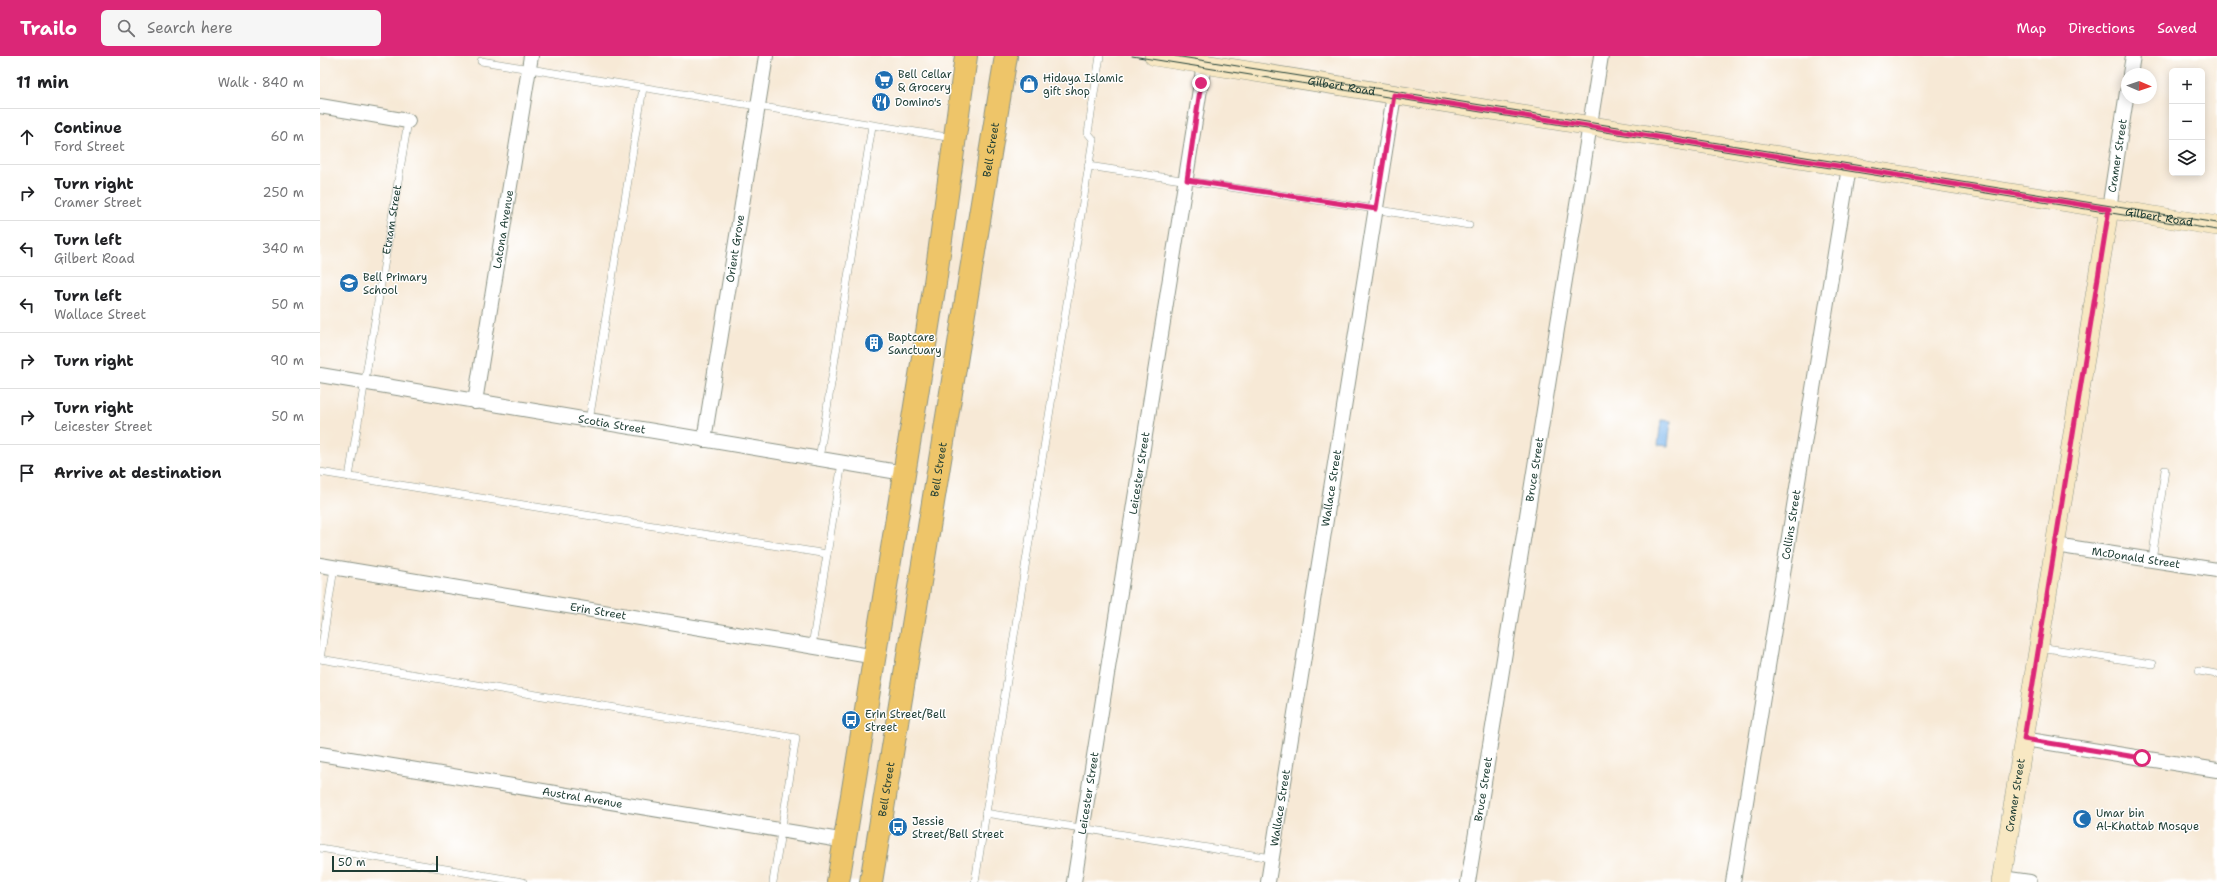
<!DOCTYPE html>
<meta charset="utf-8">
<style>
body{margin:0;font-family:"Shantell Sans",sans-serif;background:#f6f6f6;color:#202124}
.controls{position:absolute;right:12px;top:12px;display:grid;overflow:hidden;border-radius:6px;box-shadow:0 2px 10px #0003}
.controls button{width:36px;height:36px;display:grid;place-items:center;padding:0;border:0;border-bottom:1px solid #e0e0e0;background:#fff;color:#202124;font:20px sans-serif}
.compass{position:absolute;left:1801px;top:12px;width:36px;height:36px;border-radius:50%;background:#fff;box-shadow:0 2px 10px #0003;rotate:92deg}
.scale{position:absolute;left:12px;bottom:10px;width:106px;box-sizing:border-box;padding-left:4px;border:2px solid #1f3d34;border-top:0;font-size:11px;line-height:14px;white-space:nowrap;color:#1f3d34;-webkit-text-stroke:3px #fff;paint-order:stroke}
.stop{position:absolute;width:12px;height:12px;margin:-9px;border:3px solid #db2777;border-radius:50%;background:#fff}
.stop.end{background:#db2777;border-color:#fff;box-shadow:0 1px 4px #0008}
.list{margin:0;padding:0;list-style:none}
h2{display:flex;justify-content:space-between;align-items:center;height:52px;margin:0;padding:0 16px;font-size:17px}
h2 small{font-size:13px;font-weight:400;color:#757577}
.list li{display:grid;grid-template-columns:26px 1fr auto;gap:12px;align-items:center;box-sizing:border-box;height:56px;padding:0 16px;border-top:1px solid #e0e0e0}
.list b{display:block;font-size:15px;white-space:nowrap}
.list p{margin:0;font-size:13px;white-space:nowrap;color:#757577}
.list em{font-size:13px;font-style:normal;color:#757577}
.icon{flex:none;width:22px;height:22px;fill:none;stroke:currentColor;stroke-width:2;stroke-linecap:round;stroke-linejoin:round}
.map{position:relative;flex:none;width:1897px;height:826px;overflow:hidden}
header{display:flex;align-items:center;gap:24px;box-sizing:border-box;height:56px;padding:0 20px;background:#db2777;color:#fff}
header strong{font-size:19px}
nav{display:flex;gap:22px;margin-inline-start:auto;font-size:14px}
.search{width:280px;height:36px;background:#f6f6f6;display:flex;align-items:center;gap:10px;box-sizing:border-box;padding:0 14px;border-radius:6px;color:#757577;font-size:15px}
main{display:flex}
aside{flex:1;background:#fff}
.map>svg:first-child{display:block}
</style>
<header>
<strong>Trailo</strong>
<div class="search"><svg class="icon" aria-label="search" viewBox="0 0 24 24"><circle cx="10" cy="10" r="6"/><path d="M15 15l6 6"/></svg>Search here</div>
<nav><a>Map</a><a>Directions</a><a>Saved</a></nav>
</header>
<main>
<aside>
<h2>11 min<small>Walk · 840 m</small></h2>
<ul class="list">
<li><svg class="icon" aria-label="ahead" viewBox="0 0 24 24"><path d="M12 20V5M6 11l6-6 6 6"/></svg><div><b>Continue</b><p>Ford Street</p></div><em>60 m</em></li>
<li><svg class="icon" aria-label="right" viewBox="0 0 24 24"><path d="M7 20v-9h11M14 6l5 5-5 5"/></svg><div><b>Turn right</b><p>Cramer Street</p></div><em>250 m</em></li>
<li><svg class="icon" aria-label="left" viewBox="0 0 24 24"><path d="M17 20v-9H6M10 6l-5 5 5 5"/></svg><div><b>Turn left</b><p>Gilbert Road</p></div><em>340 m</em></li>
<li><svg class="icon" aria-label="left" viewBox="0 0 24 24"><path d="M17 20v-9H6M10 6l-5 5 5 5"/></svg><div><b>Turn left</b><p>Wallace Street</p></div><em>50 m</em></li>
<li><svg class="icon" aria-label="right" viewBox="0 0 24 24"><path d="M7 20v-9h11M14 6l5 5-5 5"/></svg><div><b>Turn right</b></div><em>90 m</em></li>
<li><svg class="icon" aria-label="right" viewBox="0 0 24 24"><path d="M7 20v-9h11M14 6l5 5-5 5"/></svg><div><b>Turn right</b><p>Leicester Street</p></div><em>50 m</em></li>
<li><svg class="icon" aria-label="arrive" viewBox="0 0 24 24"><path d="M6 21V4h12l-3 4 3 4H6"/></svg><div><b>Arrive at destination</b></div></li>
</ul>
</aside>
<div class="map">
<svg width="1897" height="826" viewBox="0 0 1897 826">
<rect width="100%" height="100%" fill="#fff"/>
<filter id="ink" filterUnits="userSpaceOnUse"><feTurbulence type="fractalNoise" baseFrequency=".025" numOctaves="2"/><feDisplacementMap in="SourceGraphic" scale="8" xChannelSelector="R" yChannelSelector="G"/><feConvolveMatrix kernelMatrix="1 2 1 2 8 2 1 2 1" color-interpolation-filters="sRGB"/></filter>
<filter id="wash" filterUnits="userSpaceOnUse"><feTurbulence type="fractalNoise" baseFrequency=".012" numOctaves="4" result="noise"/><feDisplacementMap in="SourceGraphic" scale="16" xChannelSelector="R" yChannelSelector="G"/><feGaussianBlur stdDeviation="0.9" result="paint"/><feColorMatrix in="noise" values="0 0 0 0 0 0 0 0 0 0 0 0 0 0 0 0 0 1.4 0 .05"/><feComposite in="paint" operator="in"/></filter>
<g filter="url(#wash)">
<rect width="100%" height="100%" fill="#f7e9d6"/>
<path fill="#7bb6ed" stroke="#4d7a90" d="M1341,364l10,1 -3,25 -10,-1z"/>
</g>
<g filter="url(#ink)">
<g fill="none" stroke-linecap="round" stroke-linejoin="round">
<g stroke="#8b9385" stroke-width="8">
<g id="lane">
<path d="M161,5l472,77"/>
<path d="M768,110l274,41 107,18"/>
<path d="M269,365l54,-333"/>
<path d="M499,403l53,-333"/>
<path d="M0,416l507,82"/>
<path id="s1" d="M29,421l59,-356"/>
<path d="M1832,504l13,-90"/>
<path d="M14,512l-14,91 476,79 -23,144"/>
<path d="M492,590l30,-183"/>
<path d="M1719,591l114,17"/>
<path d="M1879,615l18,3"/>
<path d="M665,757l287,45"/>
<path d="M0,792l203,34"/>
<path d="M655,826l118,-743 -5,-6 12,-77"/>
</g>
</g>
<g stroke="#8b9385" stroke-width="16">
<g id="street">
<path d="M1810,18l3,-18"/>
<path d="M0,50l88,15"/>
<path id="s2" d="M1789,153l18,-117"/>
<path id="s3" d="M0,319l584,98"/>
<path id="s4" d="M155,346l56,-346"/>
<path id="s5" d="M384,384l62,-384"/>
<path id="s6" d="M1735,489l162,25"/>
<path id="s7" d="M0,509l556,92"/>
<path d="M1704,683l193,31"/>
<path id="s8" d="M0,698l526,87"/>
<path d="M1682,822l28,4"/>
<path id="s9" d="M754,826l130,-818"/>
<path id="s10" d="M948,826l126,-787"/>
<path id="s11" d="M1148,826l133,-826"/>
<path id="s12" d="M1413,826l116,-715"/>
</g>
</g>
<g stroke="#8b9385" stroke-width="20">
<g id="secondary">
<path id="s13" d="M834,0l1063,170"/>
<path id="s14" d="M1681,826l108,-673"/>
</g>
</g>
<g stroke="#8b9385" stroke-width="24">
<g id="highway">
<path d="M518,826l97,-599 31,-227"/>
<path id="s15" d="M551,826l135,-826"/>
</g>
</g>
<use href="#lane" stroke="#fff" stroke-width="7"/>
<use href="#street" stroke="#fff" stroke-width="14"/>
<use href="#secondary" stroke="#f8e8c3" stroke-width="19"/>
<use href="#highway" stroke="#eec569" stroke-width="22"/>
<path stroke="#1f3d34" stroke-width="1" d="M812,0l1085,174
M855,0l1042,167"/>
</g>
</g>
<g fill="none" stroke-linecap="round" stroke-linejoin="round" filter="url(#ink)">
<path stroke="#db2777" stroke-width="5" d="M881,27l-14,97 189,29 18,-114 715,114 -85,530 118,19"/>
</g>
<defs>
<g id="supermarket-disc" transform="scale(1)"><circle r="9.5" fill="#1f6fb2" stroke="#fff"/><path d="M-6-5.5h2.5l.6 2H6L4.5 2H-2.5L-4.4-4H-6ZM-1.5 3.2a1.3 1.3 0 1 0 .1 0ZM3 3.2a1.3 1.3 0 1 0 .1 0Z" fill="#fff"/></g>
<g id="shop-disc" transform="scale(1)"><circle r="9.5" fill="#1f6fb2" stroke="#fff"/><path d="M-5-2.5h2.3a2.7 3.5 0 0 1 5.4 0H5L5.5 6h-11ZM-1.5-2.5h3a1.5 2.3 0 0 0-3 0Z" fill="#fff"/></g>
<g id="restaurant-disc" transform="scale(1)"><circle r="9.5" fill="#1f6fb2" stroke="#fff"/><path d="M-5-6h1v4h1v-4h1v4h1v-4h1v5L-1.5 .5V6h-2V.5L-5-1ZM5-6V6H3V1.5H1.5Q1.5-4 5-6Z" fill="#fff"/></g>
<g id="school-disc" transform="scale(1)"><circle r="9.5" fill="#1f6fb2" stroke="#fff"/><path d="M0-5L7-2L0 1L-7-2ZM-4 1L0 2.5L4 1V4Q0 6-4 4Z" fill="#fff"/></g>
<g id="building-disc" transform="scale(1)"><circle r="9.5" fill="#1f6fb2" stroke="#fff"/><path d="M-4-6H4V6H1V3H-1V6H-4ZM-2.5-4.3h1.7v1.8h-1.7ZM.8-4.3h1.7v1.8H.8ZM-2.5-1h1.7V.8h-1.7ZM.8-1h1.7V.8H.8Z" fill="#fff"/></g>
<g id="bus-disc" transform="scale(1)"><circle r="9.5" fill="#1f6fb2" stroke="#fff"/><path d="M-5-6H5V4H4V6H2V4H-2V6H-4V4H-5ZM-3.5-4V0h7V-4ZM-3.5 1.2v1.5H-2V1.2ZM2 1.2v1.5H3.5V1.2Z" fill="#fff"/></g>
<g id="mosque-disc" transform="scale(1)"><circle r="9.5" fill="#1f6fb2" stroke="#fff"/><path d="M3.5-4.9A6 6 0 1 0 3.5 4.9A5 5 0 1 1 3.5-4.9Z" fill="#fff"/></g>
</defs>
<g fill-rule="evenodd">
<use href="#supermarket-disc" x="564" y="24"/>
<use href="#shop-disc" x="709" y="28"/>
<use href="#restaurant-disc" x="561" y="46"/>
<use href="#school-disc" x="29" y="227"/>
<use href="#building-disc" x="554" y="287"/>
<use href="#bus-disc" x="531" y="664"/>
<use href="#mosque-disc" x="1762" y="763"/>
<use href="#bus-disc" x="578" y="771"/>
</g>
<g text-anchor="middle" stroke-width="3" stroke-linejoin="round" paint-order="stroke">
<g font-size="11" fill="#1f3d34" stroke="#fff" text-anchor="start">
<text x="578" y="22">Bell Cellar<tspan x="578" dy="13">&amp; Grocery</tspan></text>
<text x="723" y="26">Hidaya Islamic<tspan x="723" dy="13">gift shop</tspan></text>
<text x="575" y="50">Domino's</text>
<text x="43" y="225">Bell Primary<tspan x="43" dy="13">School</tspan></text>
<text x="568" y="285">Baptcare<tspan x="568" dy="13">Sanctuary</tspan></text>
<text x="545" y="662">Erin Street/Bell<tspan x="545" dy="13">Street</tspan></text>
<text x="1776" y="761">Umar bin<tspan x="1776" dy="13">Al-Khattab Mosque</tspan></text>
<text x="592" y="769">Jessie<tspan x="592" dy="13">Street/Bell Street</tspan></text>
</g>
<g font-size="11" fill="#1f3d34" stroke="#fff">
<text dy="4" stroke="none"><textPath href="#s13" startOffset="190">Gilbert Road</textPath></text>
<text dy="4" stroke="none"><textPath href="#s15" startOffset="742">Bell Street</textPath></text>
<text dy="4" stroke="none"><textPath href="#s2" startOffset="54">Cramer Street</textPath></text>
<text dy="4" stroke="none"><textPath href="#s13" startOffset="1018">Gilbert Road</textPath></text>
<text dy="4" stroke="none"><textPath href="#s1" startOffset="261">Etnam Street</textPath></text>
<text dy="4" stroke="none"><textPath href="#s4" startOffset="175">Latona Avenue</textPath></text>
<text dy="4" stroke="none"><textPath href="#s5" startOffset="194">Orient Grove</textPath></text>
<text dy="4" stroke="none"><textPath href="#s3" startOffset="296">Scotia Street</textPath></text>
<text dy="4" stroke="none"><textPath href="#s15" startOffset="418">Bell Street</textPath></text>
<text dy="4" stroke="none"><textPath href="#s11" startOffset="418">Bruce Street</textPath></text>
<text dy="4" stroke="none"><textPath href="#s9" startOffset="414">Leicester Street</textPath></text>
<text dy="4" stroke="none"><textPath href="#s10" startOffset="399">Wallace Street</textPath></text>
<text dy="4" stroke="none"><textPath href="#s12" startOffset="362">Collins Street</textPath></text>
<text dy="4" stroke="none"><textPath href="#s6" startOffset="82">McDonald Street</textPath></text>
<text dy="4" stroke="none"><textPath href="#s7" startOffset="282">Erin Street</textPath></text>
<text dy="4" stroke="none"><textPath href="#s15" startOffset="94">Bell Street</textPath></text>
<text dy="4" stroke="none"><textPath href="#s11" startOffset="94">Bruce Street</textPath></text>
<text dy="4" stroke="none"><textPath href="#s9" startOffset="90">Leicester Street</textPath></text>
<text dy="4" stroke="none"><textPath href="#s14" startOffset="88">Cramer Street</textPath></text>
<text dy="4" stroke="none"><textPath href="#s8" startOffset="266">Austral Avenue</textPath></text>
<text dy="4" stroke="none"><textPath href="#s10" startOffset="75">Wallace Street</textPath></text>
</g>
</g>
</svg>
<div class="controls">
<button>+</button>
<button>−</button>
<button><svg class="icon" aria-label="layers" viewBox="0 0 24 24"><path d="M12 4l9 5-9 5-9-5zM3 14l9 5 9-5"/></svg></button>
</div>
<svg class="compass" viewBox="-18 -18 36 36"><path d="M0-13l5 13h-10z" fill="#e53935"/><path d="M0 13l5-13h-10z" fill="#757577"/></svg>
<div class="scale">50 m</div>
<div class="stop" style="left:1822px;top:702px"></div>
<div class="stop end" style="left:881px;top:27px"></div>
</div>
</main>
